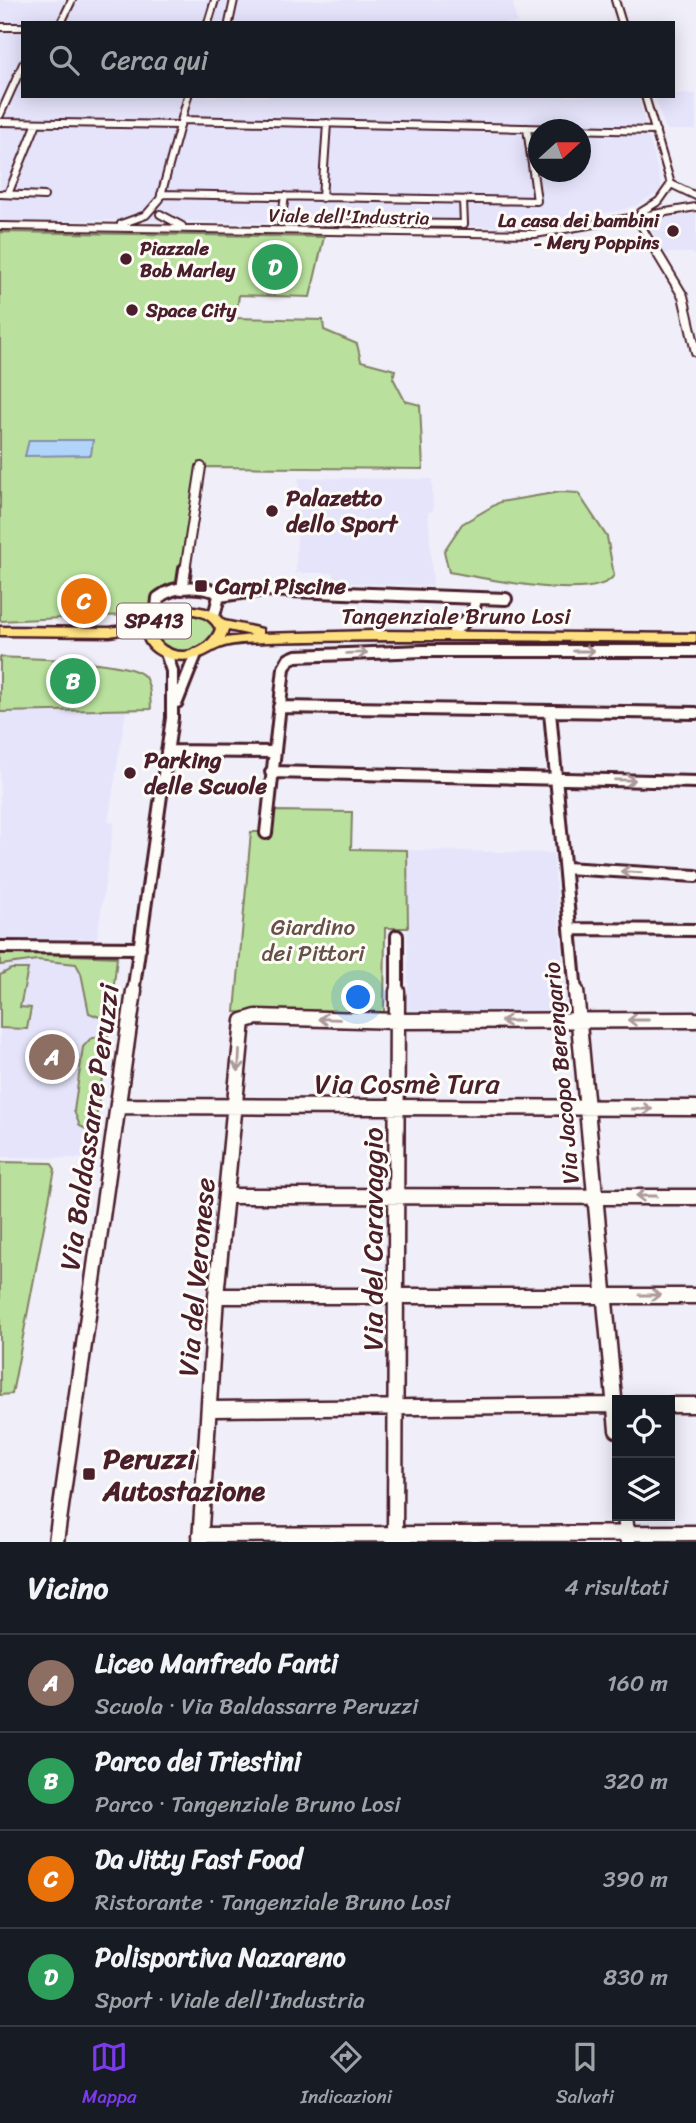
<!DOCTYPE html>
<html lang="it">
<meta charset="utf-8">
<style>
body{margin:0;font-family:Sriracha,sans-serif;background:#242831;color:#f1f3f6}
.controls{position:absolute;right:21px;bottom:21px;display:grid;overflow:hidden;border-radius:0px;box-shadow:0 4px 18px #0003}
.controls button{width:63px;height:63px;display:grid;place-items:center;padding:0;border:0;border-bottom:2px solid #363941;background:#171b24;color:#f1f3f6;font:35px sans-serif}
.compass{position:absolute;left:528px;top:119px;width:63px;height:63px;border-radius:50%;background:#171b24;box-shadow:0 4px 18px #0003;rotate:69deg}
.you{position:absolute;left:359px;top:998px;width:24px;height:24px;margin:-18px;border:5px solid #fff;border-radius:50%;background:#1a73e8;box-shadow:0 0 0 10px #1a73e833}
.badge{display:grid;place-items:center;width:46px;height:46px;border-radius:50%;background:#7c3aed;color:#fff;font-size:23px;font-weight:700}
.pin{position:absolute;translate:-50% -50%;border:4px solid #fff;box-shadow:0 2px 7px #0006}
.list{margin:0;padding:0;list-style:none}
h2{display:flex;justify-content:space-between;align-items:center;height:91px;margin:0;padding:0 28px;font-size:30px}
h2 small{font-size:23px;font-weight:400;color:#9ea1a6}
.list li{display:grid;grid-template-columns:46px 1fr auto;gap:21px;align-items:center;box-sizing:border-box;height:98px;padding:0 28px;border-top:2px solid #363941}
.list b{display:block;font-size:26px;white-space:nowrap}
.list p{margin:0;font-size:23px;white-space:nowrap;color:#9ea1a6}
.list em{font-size:23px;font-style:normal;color:#9ea1a6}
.icon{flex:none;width:38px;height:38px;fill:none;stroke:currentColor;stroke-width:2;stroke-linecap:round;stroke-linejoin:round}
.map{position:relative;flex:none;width:696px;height:1542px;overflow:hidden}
.search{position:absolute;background:#171b24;box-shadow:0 4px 18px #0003;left:21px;right:21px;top:21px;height:77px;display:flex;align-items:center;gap:18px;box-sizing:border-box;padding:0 24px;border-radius:0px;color:#9ea1a6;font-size:26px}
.sheet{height:483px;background:#171b24}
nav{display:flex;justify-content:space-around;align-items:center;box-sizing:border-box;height:98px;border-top:2px solid #363941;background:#171b24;font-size:19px;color:#9ea1a6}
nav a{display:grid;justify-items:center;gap:4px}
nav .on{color:#7c3aed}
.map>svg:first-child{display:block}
</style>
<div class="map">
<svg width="696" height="1542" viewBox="0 0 696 1542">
<rect width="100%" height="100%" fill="#efeef9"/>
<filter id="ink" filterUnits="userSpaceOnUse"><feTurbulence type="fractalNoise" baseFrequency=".0143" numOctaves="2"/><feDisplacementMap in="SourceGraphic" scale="14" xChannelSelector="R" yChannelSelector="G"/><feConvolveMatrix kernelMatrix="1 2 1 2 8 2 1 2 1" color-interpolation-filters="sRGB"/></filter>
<g filter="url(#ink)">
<path fill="#e5e4fb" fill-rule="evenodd" d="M0,0h512l5,23h-494v73h615l23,87v7l-26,16 -17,5 -97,16 -403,-7 -118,2zM538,130h42v42h-42z
M673,94h23v36h-28l-4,-4 -9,-30h18z
M696,213v43l-4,-3h-27l-20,-32z
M299,478l133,1 1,32 -5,1 5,74 -100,-4v-9h-37z
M126,710l-18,112 6,1 -17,115 -97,1v-227z
M407,850l146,3 14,160 -159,-3z
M0,955l119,1 -30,202 -89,-1z"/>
<path fill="#b9e19d" stroke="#828064" stroke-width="2" d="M0,232l324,5 -14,60 -71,-2 -3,23 87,2 1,10 33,14 4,17 34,9 -2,8 12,23 15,4 3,64 -221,-2 -23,120 -20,5 -2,15 -11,7 -146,7z
M560,492l18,1 29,44 7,38c-16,29 -135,2 -165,-3l-5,-21 18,-27 38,-22z
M185,613l24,6 7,11c-5,27 -48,26 -61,7l2,-11 10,-8z
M0,657c25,2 132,2 145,20 6,10 5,21 6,32l-151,3z
M273,811l79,1 -1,37 56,1 1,78h-23l-1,87 -149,-3 16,-180h20z
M0,952l117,5 -7,64 -21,-8 -8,-40 -5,-9 -39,-4 -37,5z
M11,969h17l-8,38 11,1 -4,21 -27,-1v-53z
M99,1036h9l-14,97 -14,-7 -6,-15 9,-64 7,-8z
M0,1162l51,1 4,6 -43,225 -12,1z"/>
<path fill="#b1d5fa" stroke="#888ca7" stroke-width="2" d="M29,440h64l-2,15 -66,1z"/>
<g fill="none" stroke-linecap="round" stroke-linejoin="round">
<g stroke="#4a1f2b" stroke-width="10">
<path id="minor-far3" d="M615,0l7,23
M61,23l11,-23
M208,23l7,-23
M229,23l5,-23
M0,27h23
M645,96l26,88 25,12
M0,115l23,-51
M182,120l474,11
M0,122l180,3
M0,194l44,2
M8,194l29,-71
M161,194l376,7 -10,-73
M285,196l-4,26 183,2 -1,-24
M322,198l5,-75
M641,212l18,-11 12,-17
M160,214l22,12
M121,224l25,-9 14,-16 28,-103
M640,224l14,24
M0,226l535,8 161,-27"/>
</g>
<g stroke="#4a1f2b" stroke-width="12">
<path id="minor-far2" d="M653,246l30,50 13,56
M185,571l16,-104"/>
</g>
<g stroke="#4a1f2b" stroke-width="16">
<path id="minor-far1" d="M182,589l3,-20
M219,596l45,-6 242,9
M156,619l2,-21c16,-13 38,-12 57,-7l4,5 -5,20
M454,631l19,-17 3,-16
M177,702l19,-48
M279,707l417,6
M550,712l26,281
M167,751l107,1
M271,772l425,10
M266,833l18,-165 5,-9 7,-3 127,-5h273
M565,868l131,8
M571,929l125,1
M0,947l140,1
M133,993l39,-275v-47l-6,-18
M397,993v-57"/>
</g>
<g stroke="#4a1f2b" stroke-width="19">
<path id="minor" d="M576,991l41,439
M119,1106l577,2
M226,1196l470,1
M216,1296h480
M670,1405h26
M210,1409l407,-4
M625,1516l3,26
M200,1535l496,-2
M56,1542l78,-551
M200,1542l16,-246 27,-275 13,-4 142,4 298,-1
M395,1542l2,-551"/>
</g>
<g stroke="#4a1f2b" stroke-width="5">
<path id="major" d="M184,605l22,4 10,4 8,8 38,8v5l111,-3 323,3v8c-143,-1 -286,-4 -430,0 -15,1 -33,0 -47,6 -6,2 -12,7 -19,9 -23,7 -55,1 -58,-27l-32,6 -110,-1v-8l110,1 37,-6 12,-10zM184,613c14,1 25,3 32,16 -11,27 -51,33 -62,3 6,-13 18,-16 30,-19zM228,630l24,5 -27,3z"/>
</g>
<use href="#minor-far3" stroke="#fdfcf7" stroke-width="6"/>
<use href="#minor-far2" stroke="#fdfcf7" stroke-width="8"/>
<use href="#minor-far1" stroke="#fdfcf7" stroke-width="10"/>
<use href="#minor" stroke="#fdfcf7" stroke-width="14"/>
<use href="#major" fill="#fde080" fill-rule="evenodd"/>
</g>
<defs><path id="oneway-shaft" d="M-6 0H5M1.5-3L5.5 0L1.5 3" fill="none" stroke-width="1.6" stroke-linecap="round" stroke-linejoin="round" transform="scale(1.75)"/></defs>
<g stroke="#ac999b">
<use href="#oneway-shaft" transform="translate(584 651)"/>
<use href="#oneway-shaft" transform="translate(357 653) rotate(-2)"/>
<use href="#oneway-shaft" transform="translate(625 780) rotate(1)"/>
<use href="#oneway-shaft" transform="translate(631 872) rotate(-177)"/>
<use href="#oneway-shaft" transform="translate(329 1019) rotate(-178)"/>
<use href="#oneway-shaft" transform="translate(638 1020) rotate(180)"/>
<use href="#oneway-shaft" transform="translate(511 1021) rotate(180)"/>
<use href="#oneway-shaft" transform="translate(239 1061) rotate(93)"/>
<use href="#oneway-shaft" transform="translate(642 1109)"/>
<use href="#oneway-shaft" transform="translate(646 1196) rotate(-180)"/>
<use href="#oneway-shaft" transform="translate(650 1295)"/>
</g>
</g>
<g fill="#4a1f2b" stroke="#fdfcf7" stroke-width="2.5">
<circle cx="673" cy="231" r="7"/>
<circle cx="126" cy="259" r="7"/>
<circle cx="132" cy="310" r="7"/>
<circle cx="272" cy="511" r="7"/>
<rect x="194" y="579" width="14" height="14" rx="3.5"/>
<circle cx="130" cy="773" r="7"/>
<rect x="82" y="1467" width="14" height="14" rx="3.5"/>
</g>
<g text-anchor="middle" stroke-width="6" stroke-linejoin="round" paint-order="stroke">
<g font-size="19" fill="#4a1f2b" stroke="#fdfcf7">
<text transform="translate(349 216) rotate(1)" y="7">Viale dell'Industria</text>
</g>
<g font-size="19" font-weight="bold" fill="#4a1f2b" stroke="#fdfcf7" text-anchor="start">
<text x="659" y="227" text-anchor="end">La casa dei bambini<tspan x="659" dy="22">- Mery Poppins</tspan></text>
<text x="140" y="255">Piazzale<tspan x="140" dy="22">Bob Marley</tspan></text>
<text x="146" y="317">Space City</text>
</g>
<rect fill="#fdfcf7" stroke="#806168" stroke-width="2" x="117" y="603.5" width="74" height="35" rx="5"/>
<g font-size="21" font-weight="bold" fill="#4a1f2b">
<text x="154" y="628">SP413</text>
</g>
<g font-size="23" font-weight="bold" fill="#4a1f2b" stroke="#fdfcf7" text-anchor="start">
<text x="286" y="506">Palazetto<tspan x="286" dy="26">dello Sport</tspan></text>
<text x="215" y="594">Carpi Piscine</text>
<text x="144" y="768">Parking<tspan x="144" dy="26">delle Scuole</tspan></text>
</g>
<g font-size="23" fill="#4a1f2b" stroke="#fdfcf7">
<text x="456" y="624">Tangenziale Bruno Losi</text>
<text transform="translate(561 1073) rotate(-95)" y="8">Via Jacopo Berengario</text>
</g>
<g font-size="23" fill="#665048" stroke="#fdfcf7">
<text x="313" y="935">Giardino<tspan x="313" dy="26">dei Pittori</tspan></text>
</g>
<g font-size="28" fill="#4a1f2b" stroke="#fdfcf7">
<text x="407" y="1093">Via Cosmè Tura</text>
<text transform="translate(89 1127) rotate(-82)" y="10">Via Baldassarre Peruzzi</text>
<text transform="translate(372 1239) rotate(-90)" y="10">Via del Caravaggio</text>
<text transform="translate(196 1277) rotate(-85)" y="10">Via del Veronese</text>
</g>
<g font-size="28" font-weight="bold" fill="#4a1f2b" stroke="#fdfcf7" text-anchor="start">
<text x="103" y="1468">Peruzzi<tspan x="103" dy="32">Autostazione</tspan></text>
</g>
</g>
</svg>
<div class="controls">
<button><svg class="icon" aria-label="locate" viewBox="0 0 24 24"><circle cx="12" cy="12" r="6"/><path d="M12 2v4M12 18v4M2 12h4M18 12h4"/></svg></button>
<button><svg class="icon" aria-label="layers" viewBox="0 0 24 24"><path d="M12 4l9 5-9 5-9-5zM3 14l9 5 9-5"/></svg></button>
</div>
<svg class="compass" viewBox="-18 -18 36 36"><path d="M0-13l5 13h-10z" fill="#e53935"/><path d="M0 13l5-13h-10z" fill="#9ea1a6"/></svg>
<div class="you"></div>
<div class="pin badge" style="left:52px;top:1057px;background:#8d6e63">A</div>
<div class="pin badge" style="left:73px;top:681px;background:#2e9e5b">B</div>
<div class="pin badge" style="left:84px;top:601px;background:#e8710a">C</div>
<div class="pin badge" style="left:275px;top:267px;background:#2e9e5b">D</div>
<div class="search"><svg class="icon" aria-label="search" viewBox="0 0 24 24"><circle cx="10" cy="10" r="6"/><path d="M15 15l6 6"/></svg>Cerca qui</div>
</div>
<section class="sheet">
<h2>Vicino<small>4 risultati</small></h2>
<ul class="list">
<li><span class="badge" style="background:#8d6e63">A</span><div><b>Liceo Manfredo Fanti</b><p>Scuola · Via Baldassarre Peruzzi</p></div><em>160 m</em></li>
<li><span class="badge" style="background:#2e9e5b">B</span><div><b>Parco dei Triestini</b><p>Parco · Tangenziale Bruno Losi</p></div><em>320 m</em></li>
<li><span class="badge" style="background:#e8710a">C</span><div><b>Da Jitty Fast Food</b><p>Ristorante · Tangenziale Bruno Losi</p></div><em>390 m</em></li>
<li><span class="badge" style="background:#2e9e5b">D</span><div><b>Polisportiva Nazareno</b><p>Sport · Viale dell'Industria</p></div><em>830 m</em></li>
</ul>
</section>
<nav>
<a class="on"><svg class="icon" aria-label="map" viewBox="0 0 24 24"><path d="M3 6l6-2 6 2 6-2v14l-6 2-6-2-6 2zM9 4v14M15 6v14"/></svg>Mappa</a>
<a><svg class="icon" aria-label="directions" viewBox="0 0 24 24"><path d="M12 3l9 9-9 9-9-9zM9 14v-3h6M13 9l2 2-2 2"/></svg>Indicazioni</a>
<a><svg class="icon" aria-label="saved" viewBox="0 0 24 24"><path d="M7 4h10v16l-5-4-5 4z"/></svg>Salvati</a>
</nav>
